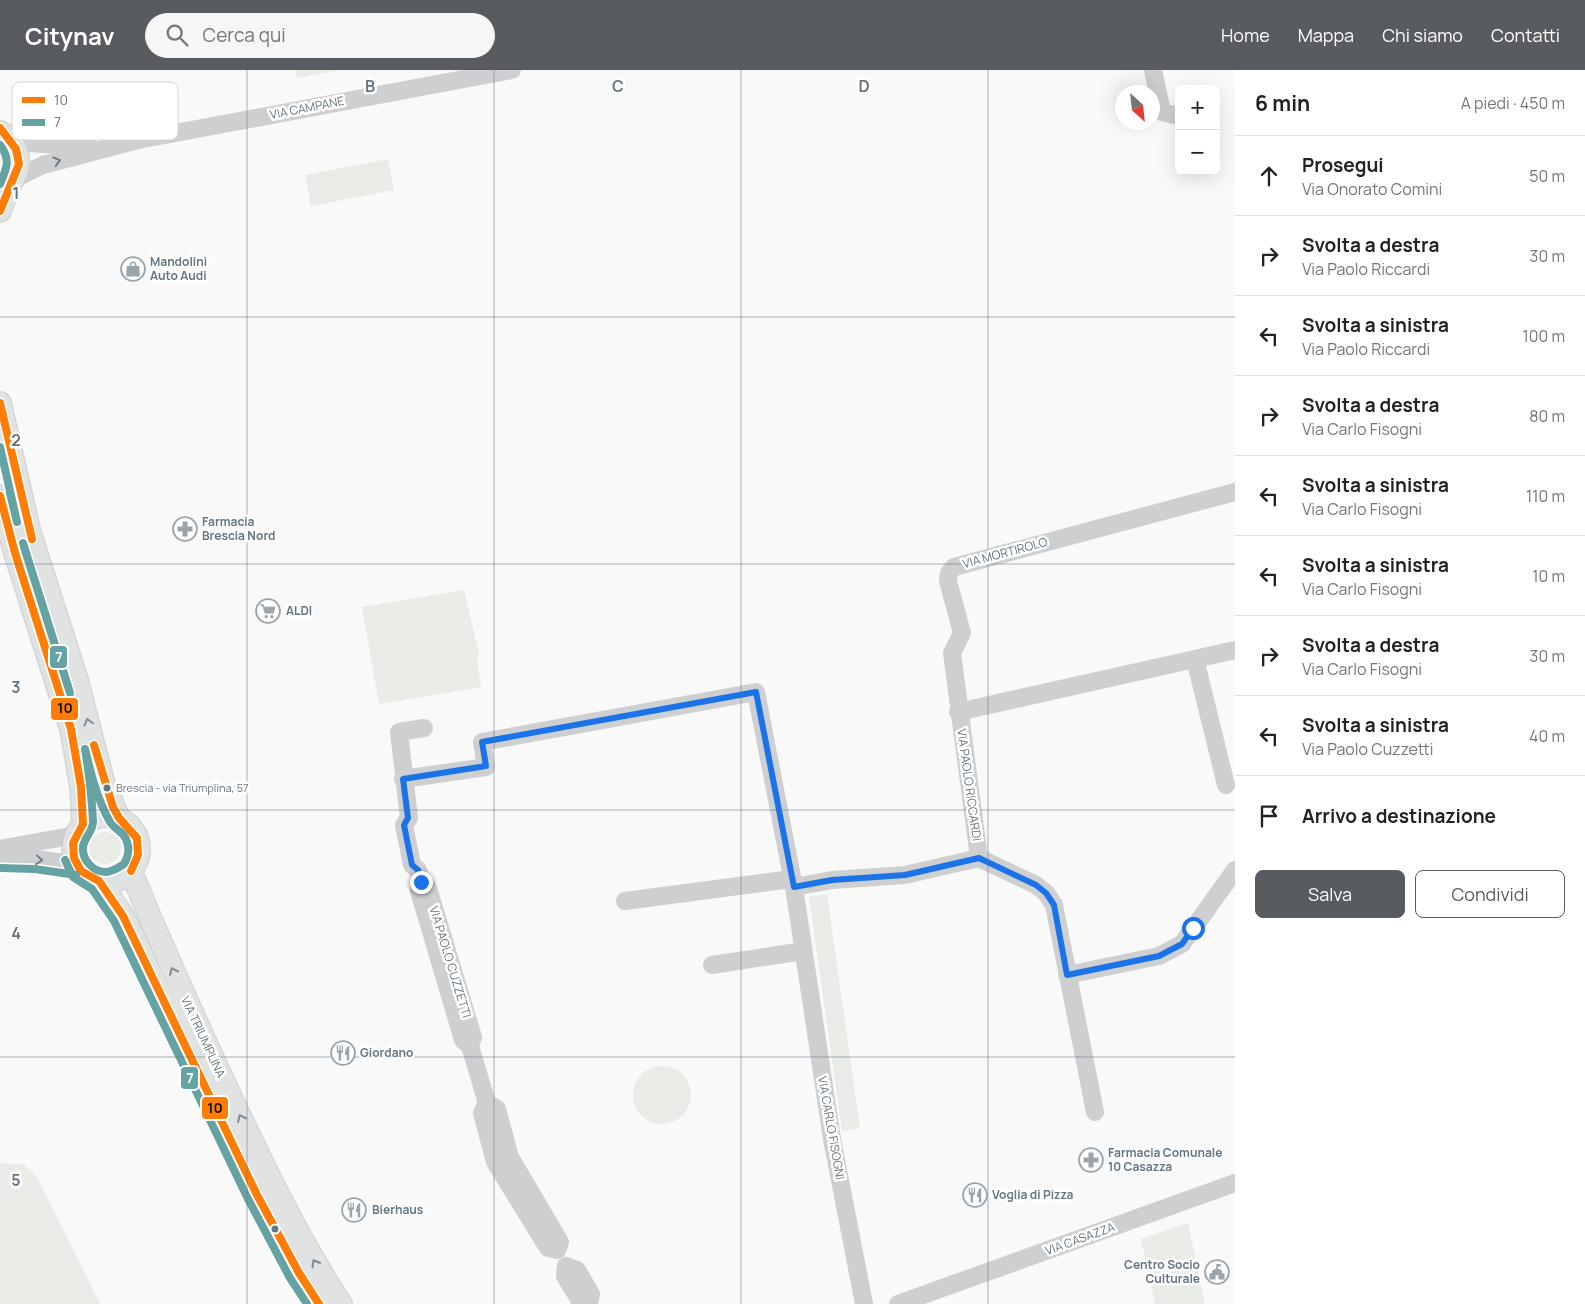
<!DOCTYPE html>
<html lang="it">
<meta charset="utf-8">
<style>
body{margin:0;font-family:Manrope,sans-serif;background:#f6f6f6;color:#222}
.controls{position:absolute;right:15px;top:15px;display:grid;overflow:hidden;border-radius:8px;box-shadow:0 5px 20px #0002}
.controls button{width:45px;height:45px;display:grid;place-items:center;padding:0;border:0;border-bottom:1px solid #e0e0e0;background:#fff;color:#222;font:25px sans-serif}
.compass{position:absolute;left:1115px;top:15px;width:45px;height:45px;border-radius:50%;background:#fff;box-shadow:0 5px 20px #0002;rotate:153deg}
.stop{position:absolute;width:15px;height:15px;margin:-11px;border:4px solid #1a73e8;border-radius:50%;background:#fff}
.stop.end{background:#1a73e8;border-color:#fff;box-shadow:0 1px 5px #0008}
.list{margin:0;padding:0;list-style:none}
h2{display:flex;justify-content:space-between;align-items:center;height:65px;margin:0;padding:0 20px;font-size:21px}
h2 small{font-size:16px;font-weight:400;color:#767676}
.list li{display:grid;grid-template-columns:32px 1fr auto;gap:15px;align-items:center;box-sizing:border-box;height:80px;padding:0 20px;border-top:1px solid #e0e0e0}
.list b{display:block;font-size:19px;white-space:nowrap}
.list p{margin:0;font-size:16px;white-space:nowrap;color:#767676}
.list em{font-size:16px;font-style:normal;color:#767676}
.actions{display:flex;gap:10px;padding:15px 20px}
.actions a{flex:1;padding:11px 0;border:1px solid #585c60;border-radius:8px;text-align:center;font-size:18px;color:#585c60}
.actions .main{background:#585c60;color:#fff}
.icon{flex:none;width:28px;height:28px;fill:none;stroke:currentColor;stroke-width:2;stroke-linecap:round;stroke-linejoin:round}
.map{position:relative;flex:none;width:1235px;height:1234px;overflow:hidden}
header{display:flex;align-items:center;gap:30px;box-sizing:border-box;height:70px;padding:0 25px;background:#585c60;color:#fff}
header strong{font-size:24px}
nav{display:flex;gap:28px;margin-inline-start:auto;font-size:18px}
.search{width:350px;height:45px;background:#f6f6f6;display:flex;align-items:center;gap:12px;box-sizing:border-box;padding:0 18px;border-radius:28px;color:#767676;font-size:19px}
main{display:flex}
aside{flex:1;background:#fff}
.map>svg:first-child{display:block}
</style>
<header>
<strong>Citynav</strong>
<div class="search"><svg class="icon" aria-label="search" viewBox="0 0 24 24"><circle cx="10" cy="10" r="6"/><path d="M15 15l6 6"/></svg>Cerca qui</div>
<nav><a>Home</a><a>Mappa</a><a>Chi siamo</a><a>Contatti</a></nav>
</header>
<main>
<div class="map">
<svg width="1235" height="1234" viewBox="0 0 1235 1234">
<rect width="100%" height="100%" fill="#f9f9f9"/>
<path fill="#e8ebe6" d="M295,0h45l-43,8z
M388,89l6,31 -83,16 -6,-31z
M464,520l15,64 -2,6 4,27 -102,17 -17,-97z
M89 778a16 16 0 1 1 32 0a16 16 0 1 1-32 0Z
M827,824l33,234 -18,3 -33,-234z
M633 1025a29 29 0 1 1 58 0a29 29 0 1 1-58 0Z
M0,1093l23,1 14,13 63,127h-100z
M1188,1153l17,81h-50l-14,-65z"/>
<g fill="none" stroke-linecap="round" stroke-linejoin="round">
<g stroke="#d5d6d7" stroke-width="24">
<path id="major" d="M0,62c24,12 25,47 0,59
M0,141l10,-27
M0,333l30,130 47,147 27,104 15,34
M0,426l15,57 56,176 10,58 2,37
M73 779a33 33 0 1 1 66 0a33 33 0 1 1-66 0Z
M131,801c30,75 64,148 98,222 34,72 68,144 112,211
M99,811l24,35 134,279 42,78 20,31"/>
</g>
<path stroke="#cecfd0" stroke-width="18" d="M1153,0l9,42 17,4
M13,72l77,5
M14,109l29,-14 95,-25 374,-70
M1195,589l31,126
M958,642l277,-62
M403,709l83,-12 -4,-25 274,-50 38,195 38,252 32,165
M0,779l76,-14
M0,788l36,1 41,6
M979,788l-27,-205 10,-20 -14,-52 1,-8 5,-6 281,-75
M421,811l7,7 45,149 -3,9 -7,-6 -44,-149z
M421,811l-3,-11 -6,-5 -8,-40 5,-7 -10,-86 25,-4
M794,817l38,-7 73,-5 74,-17 57,27 10,8 8,12 41,207
M625,831l167,-22
M712,895l91,-14
M1067,905l92,-19 23,-12 53,-74
M470,976l17,57
M487,1033l10,6 13,48 50,85 -3,8 -9,-2 -53,-86 -13,-49z
M588,1234l-8,-3 -15,-25 1,-10 11,4 14,24 -2,10
M898,1234l337,-121"/>
<use href="#major" stroke="#e1e2e2" stroke-width="21"/>
<g stroke="#fff" stroke-width="11">
<path id="bus-1" d="M0,58l16,21 3,15 -19,47
M0,333l32,136
M0,426l15,57 56,176 10,58 2,37 -10,19 1,15 7,13 18,10 24,35 134,279 42,78 20,31
M94,675l19,62 6,11 18,20 1,17 -7,16"/>
</g>
<g stroke="#fff" stroke-width="11">
<path id="bus-2" d="M0,75c11,14 7,23 0,39
M0,377l17,75 -7,-29
M23,473l44,140 3,10 -45,-143z
M85,679c6,25 12,50 25,73 5,8 15,10 17,20 3,8 1,15 -3,22 -5,3 -11,8 -18,8 -13,0 -24,-12 -23,-25 1,-9 10,-16 10,-25 -1,-25 -4,-49 -8,-73z
M65,790l8,17 19,12 22,32 134,278 42,79 17,26
M0,798l35,1 41,6"/>
</g>
<use href="#bus-1" stroke="#ff7d04" stroke-width="8"/>
<use href="#bus-2" stroke="#65a2a3" stroke-width="8"/>
</g>
<defs><path id="oneway-chevron" d="M-2-3.5L2.5 0L-2 3.5" fill="none" stroke-width="1.6" stroke-linecap="round" stroke-linejoin="round" transform="scale(1.25)"/></defs>
<g stroke="#707f8b">
<use href="#oneway-chevron" transform="translate(57 91) rotate(-16)"/>
<use href="#oneway-chevron" transform="translate(39 790) rotate(6)"/>
</g>
<g stroke="#7e8c96">
<use href="#oneway-chevron" transform="translate(88 652) rotate(-105)"/>
<use href="#oneway-chevron" transform="translate(173 901) rotate(-114)"/>
<use href="#oneway-chevron" transform="translate(241 1048) rotate(-115)"/>
<use href="#oneway-chevron" transform="translate(315 1193) rotate(-120)"/>
</g>
<g fill="none" stroke-linecap="round" stroke-linejoin="round">
<path stroke="#1a73e8" stroke-width="6" d="M421,812l-3,-12 -6,-5 -8,-40 4,-7 -5,-39 83,-13 -4,-24 274,-50 38,195 38,-7 73,-5 74,-17 57,27 10,8 8,12 13,70 92,-19 23,-12 11,-16"/>
</g>
<path fill="none" stroke="#657683" stroke-width="1" stroke-opacity="0.55" d="M247,0v1234M494,0v1234M741,0v1234M988,0v1234M0,247h1235M0,494h1235M0,740h1235M0,987h1235"/>
<defs>
<g id="shop-ring" transform="scale(1.25)"><circle r="9.5" fill="#fff" stroke="#99a4ac" stroke-width="1.5"/><path d="M-5-2.5h2.3a2.7 3.5 0 0 1 5.4 0H5L5.5 6h-11ZM-1.5-2.5h3a1.5 2.3 0 0 0-3 0Z" fill="#99a4ac"/></g>
<g id="pharmacy-ring" transform="scale(1.25)"><circle r="9.5" fill="#fff" stroke="#99a4ac" stroke-width="1.5"/><path d="M-2-6h4v4h4v4h-4v4h-4v-4h-4v-4h4Z" fill="#99a4ac"/></g>
<g id="supermarket-ring" transform="scale(1.25)"><circle r="9.5" fill="#fff" stroke="#99a4ac" stroke-width="1.5"/><path d="M-6-5.5h2.5l.6 2H6L4.5 2H-2.5L-4.4-4H-6ZM-1.5 3.2a1.3 1.3 0 1 0 .1 0ZM3 3.2a1.3 1.3 0 1 0 .1 0Z" fill="#99a4ac"/></g>
<g id="restaurant-ring" transform="scale(1.25)"><circle r="9.5" fill="#fff" stroke="#99a4ac" stroke-width="1.5"/><path d="M-5-6h1v4h1v-4h1v4h1v-4h1v5L-1.5 .5V6h-2V.5L-5-1ZM5-6V6H3V1.5H1.5Q1.5-4 5-6Z" fill="#99a4ac"/></g>
<g id="civic-ring" transform="scale(1.25)"><circle r="9.5" fill="#fff" stroke="#99a4ac" stroke-width="1.5"/><path d="M-.6-6.5H3V-4.5H.6V-3L4-1V1h2V6H-6V1h2V-1L-.6-3ZM-1.2 2.5V6h2.4V2.5Z" fill="#99a4ac"/></g>
</defs>
<g fill-rule="evenodd">
<use href="#shop-ring" x="133" y="199"/>
<use href="#pharmacy-ring" x="185" y="459"/>
<use href="#supermarket-ring" x="268" y="541"/>
<use href="#restaurant-ring" x="343" y="983"/>
<use href="#pharmacy-ring" x="1091" y="1090"/>
<use href="#restaurant-ring" x="975" y="1125"/>
<use href="#restaurant-ring" x="354" y="1140"/>
<use href="#civic-ring" x="1217" y="1202"/>
</g>
<g fill="#657683" stroke="#fff" stroke-width="2">
<circle cx="107" cy="718" r="4.5"/>
<circle cx="275" cy="1159" r="4.5"/>
</g>
<g text-anchor="middle" stroke-width="5" stroke-linejoin="round" paint-order="stroke">
<g font-size="11" fill="#657683" stroke="#fff" text-anchor="start">
<text x="116" y="722">Brescia - via Triumplina, 57</text>
</g>
<g font-size="12" fill="#657683" stroke="#fff">
<text transform="translate(307 38) rotate(-11)" y="4">VIA CAMPANE</text>
<text transform="translate(1005 483) rotate(-15)" y="4">VIA MORTIROLO</text>
<text transform="translate(969 715) rotate(82)" y="4">VIA PAOLO RICCARDI</text>
<text transform="translate(450 892) rotate(73)" y="4">VIA PAOLO CUZZETTI</text>
<text transform="translate(203 967) rotate(65)" y="4">VIA TRIUMPLINA</text>
<text transform="translate(831 1058) rotate(80)" y="4">VIA CARLO FISOGNI</text>
<text transform="translate(1080 1169) rotate(-20)" y="4">VIA CASAZZA</text>
</g>
<g font-size="12" font-weight="bold" fill="#657683" stroke="#fff" text-anchor="start">
<text x="150" y="196">Mandolini<tspan x="150" dy="14">Auto Audi</tspan></text>
<text x="202" y="456">Farmacia<tspan x="202" dy="14">Brescia Nord</tspan></text>
<text x="286" y="545">ALDI</text>
<text x="360" y="987">Giordano</text>
<text x="1108" y="1087">Farmacia Comunale<tspan x="1108" dy="14">10 Casazza</tspan></text>
<text x="992" y="1129">Voglia di Pizza</text>
<text x="372" y="1144">Bierhaus</text>
<text x="1200" y="1199" text-anchor="end">Centro Socio<tspan x="1200" dy="14">Culturale</tspan></text>
</g>
</g>
<rect x="12" y="12" width="166" height="58" rx="8" fill="#fff" stroke="#d1d6da" stroke-width="1"/>
<rect x="22" y="27" width="23" height="6" fill="#ff7d04"/>
<rect x="22" y="49" width="23" height="7" fill="#65a2a3"/>
<g font-size="14" fill="#657683">
<text x="54" y="35">10</text>
<text x="54" y="57">7</text>
</g>
<g font-size="16" text-anchor="middle" font-weight="bold" fill="#657683" stroke="#fff" stroke-width="5" stroke-linejoin="round" paint-order="stroke">
<text x="370" y="22">B</text>
<text x="618" y="22">C</text>
<text x="864" y="22">D</text>
<text x="16" y="129">1</text>
<text x="16" y="376">2</text>
<text x="16" y="623">3</text>
<text x="16" y="869">4</text>
<text x="16" y="1116">5</text>
</g>
<g stroke="#fff" stroke-width="2">
<rect x="49" y="575" width="19" height="24" rx="5" fill="#65a2a3"/>
<rect x="50" y="627" width="29" height="24" rx="5" fill="#ff7d04"/>
<rect x="180" y="996" width="19" height="24" rx="5" fill="#65a2a3"/>
<rect x="201" y="1026" width="28" height="24" rx="5" fill="#ff7d04"/>
</g>
<g font-size="14" text-anchor="middle" font-weight="bold" fill="#fff">
<text x="59" y="592">7</text>
<text x="190" y="1013">7</text>
</g>
<g font-size="14" text-anchor="middle" font-weight="bold" fill="#111">
<text x="65" y="643">10</text>
<text x="215" y="1043">10</text>
</g>
</svg>
<div class="controls">
<button>+</button>
<button>−</button>
</div>
<svg class="compass" viewBox="-18 -18 36 36"><path d="M0-13l5 13h-10z" fill="#e53935"/><path d="M0 13l5-13h-10z" fill="#767676"/></svg>
<div class="stop" style="left:1193px;top:858px"></div>
<div class="stop end" style="left:421px;top:812px"></div>
</div>
<aside>
<h2>6 min<small>A piedi · 450 m</small></h2>
<ul class="list">
<li><svg class="icon" aria-label="ahead" viewBox="0 0 24 24"><path d="M12 20V5M6 11l6-6 6 6"/></svg><div><b>Prosegui</b><p>Via Onorato Comini</p></div><em>50 m</em></li>
<li><svg class="icon" aria-label="right" viewBox="0 0 24 24"><path d="M7 20v-9h11M14 6l5 5-5 5"/></svg><div><b>Svolta a destra</b><p>Via Paolo Riccardi</p></div><em>30 m</em></li>
<li><svg class="icon" aria-label="left" viewBox="0 0 24 24"><path d="M17 20v-9H6M10 6l-5 5 5 5"/></svg><div><b>Svolta a sinistra</b><p>Via Paolo Riccardi</p></div><em>100 m</em></li>
<li><svg class="icon" aria-label="right" viewBox="0 0 24 24"><path d="M7 20v-9h11M14 6l5 5-5 5"/></svg><div><b>Svolta a destra</b><p>Via Carlo Fisogni</p></div><em>80 m</em></li>
<li><svg class="icon" aria-label="left" viewBox="0 0 24 24"><path d="M17 20v-9H6M10 6l-5 5 5 5"/></svg><div><b>Svolta a sinistra</b><p>Via Carlo Fisogni</p></div><em>110 m</em></li>
<li><svg class="icon" aria-label="left" viewBox="0 0 24 24"><path d="M17 20v-9H6M10 6l-5 5 5 5"/></svg><div><b>Svolta a sinistra</b><p>Via Carlo Fisogni</p></div><em>10 m</em></li>
<li><svg class="icon" aria-label="right" viewBox="0 0 24 24"><path d="M7 20v-9h11M14 6l5 5-5 5"/></svg><div><b>Svolta a destra</b><p>Via Carlo Fisogni</p></div><em>30 m</em></li>
<li><svg class="icon" aria-label="left" viewBox="0 0 24 24"><path d="M17 20v-9H6M10 6l-5 5 5 5"/></svg><div><b>Svolta a sinistra</b><p>Via Paolo Cuzzetti</p></div><em>40 m</em></li>
<li><svg class="icon" aria-label="arrive" viewBox="0 0 24 24"><path d="M6 21V4h12l-3 4 3 4H6"/></svg><div><b>Arrivo a destinazione</b></div></li>
</ul>
<div class="actions"><a class="main">Salva</a><a>Condividi</a></div>
</aside>
</main>
